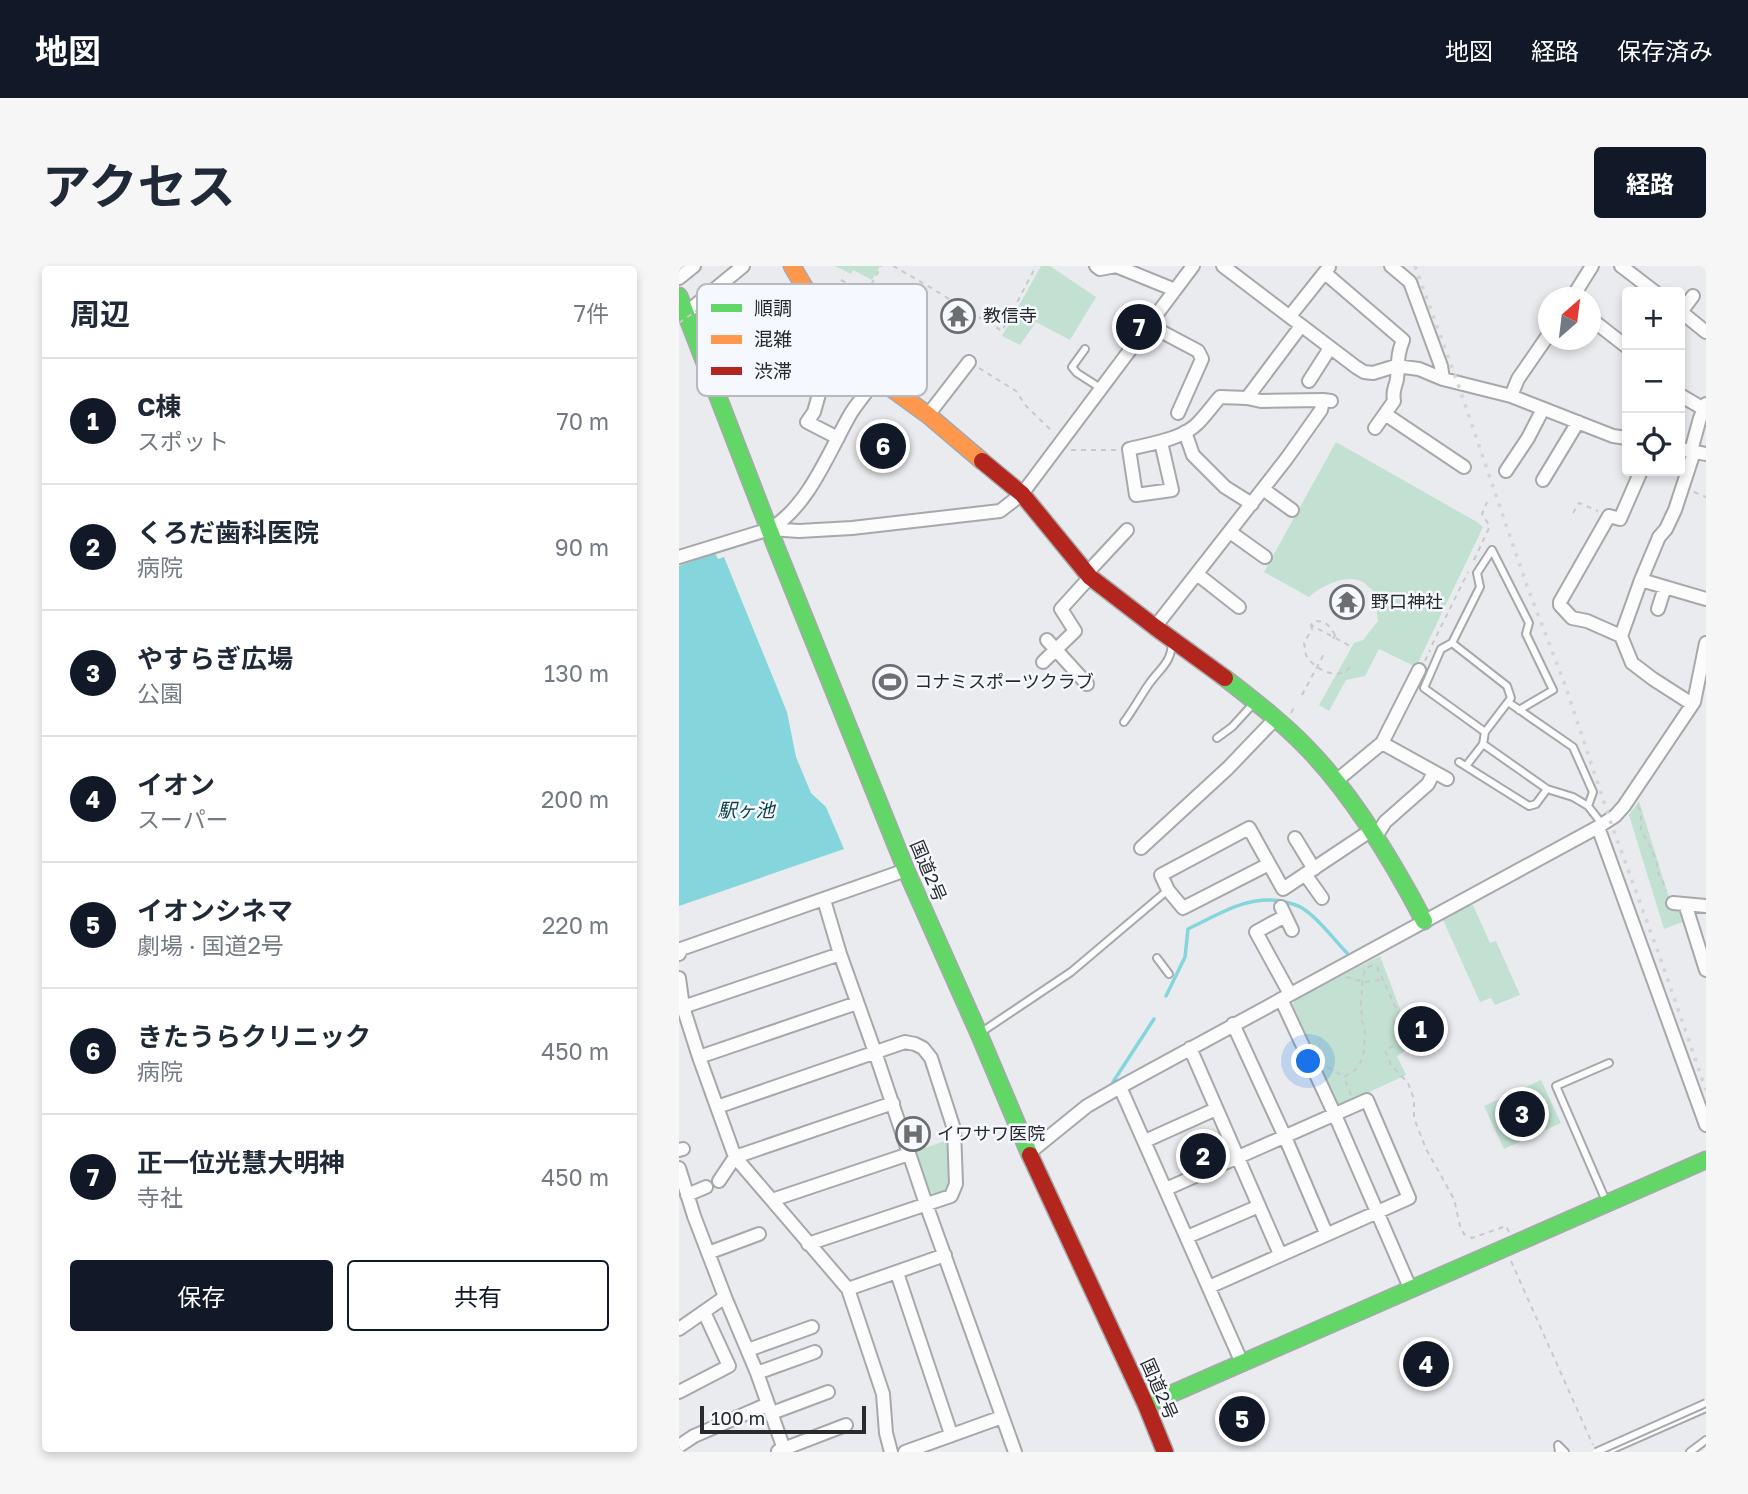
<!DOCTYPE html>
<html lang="ja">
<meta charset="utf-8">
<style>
body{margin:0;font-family:"Golos Text","Noto Sans JP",sans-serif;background:#f6f6f7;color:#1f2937}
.controls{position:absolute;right:21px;top:21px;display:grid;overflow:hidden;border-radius:7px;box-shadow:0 4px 10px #0003}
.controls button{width:63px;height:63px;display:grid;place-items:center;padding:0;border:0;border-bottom:2px solid #e0e1e3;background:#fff;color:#1f2937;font:35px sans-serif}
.compass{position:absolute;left:859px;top:21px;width:63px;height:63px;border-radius:50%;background:#fff;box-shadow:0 4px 10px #0003;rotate:28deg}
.scale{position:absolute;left:21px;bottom:18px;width:166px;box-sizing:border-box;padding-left:7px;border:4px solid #292a2d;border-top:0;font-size:19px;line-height:24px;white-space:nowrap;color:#292a2d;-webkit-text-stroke:5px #f5f8fe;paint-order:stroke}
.you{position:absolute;left:630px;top:796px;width:24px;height:24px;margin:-18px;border:5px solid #fff;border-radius:50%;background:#1a73e8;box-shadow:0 0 0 10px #1a73e833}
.badge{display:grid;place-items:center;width:46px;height:46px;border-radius:50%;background:#111827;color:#fff;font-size:23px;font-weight:700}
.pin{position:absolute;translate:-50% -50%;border:4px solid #fff;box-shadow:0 2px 7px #0006}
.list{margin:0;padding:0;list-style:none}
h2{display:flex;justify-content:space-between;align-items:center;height:91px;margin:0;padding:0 28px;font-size:30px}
h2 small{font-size:23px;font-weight:400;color:#747a83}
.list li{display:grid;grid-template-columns:46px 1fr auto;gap:21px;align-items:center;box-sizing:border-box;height:126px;padding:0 28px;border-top:2px solid #e0e1e3}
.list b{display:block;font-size:26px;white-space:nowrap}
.list p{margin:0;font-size:23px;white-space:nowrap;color:#747a83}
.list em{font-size:23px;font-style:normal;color:#747a83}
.actions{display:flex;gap:14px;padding:21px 28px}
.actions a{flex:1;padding:16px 0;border:2px solid #111827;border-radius:7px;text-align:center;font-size:24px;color:#111827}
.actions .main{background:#111827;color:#fff}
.icon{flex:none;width:38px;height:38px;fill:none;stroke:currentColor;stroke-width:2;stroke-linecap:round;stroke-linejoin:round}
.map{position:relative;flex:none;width:1027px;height:1186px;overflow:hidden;border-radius:7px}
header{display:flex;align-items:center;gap:42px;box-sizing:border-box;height:98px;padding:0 35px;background:#111827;color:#fff}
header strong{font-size:33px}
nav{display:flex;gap:38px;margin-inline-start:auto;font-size:24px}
.intro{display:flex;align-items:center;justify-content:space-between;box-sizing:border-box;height:168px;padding:0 42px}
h1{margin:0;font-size:49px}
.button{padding:18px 32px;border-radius:7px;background:#111827;color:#fff;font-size:24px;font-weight:700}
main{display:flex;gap:42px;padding:0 42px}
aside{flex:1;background:#fff;border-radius:7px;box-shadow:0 4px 10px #0003}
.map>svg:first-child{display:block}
</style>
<header>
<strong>地図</strong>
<nav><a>地図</a><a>経路</a><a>保存済み</a></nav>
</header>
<div class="intro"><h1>アクセス</h1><a class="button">経路</a></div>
<main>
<aside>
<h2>周辺<small>7件</small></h2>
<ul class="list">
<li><span class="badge">1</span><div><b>C棟</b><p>スポット</p></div><em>70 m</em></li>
<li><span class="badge">2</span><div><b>くろだ歯科医院</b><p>病院</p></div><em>90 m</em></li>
<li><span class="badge">3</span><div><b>やすらぎ広場</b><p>公園</p></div><em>130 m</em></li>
<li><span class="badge">4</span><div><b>イオン</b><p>スーパー</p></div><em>200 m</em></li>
<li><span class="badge">5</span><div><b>イオンシネマ</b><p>劇場 · 国道2号</p></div><em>220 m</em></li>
<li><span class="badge">6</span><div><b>きたうらクリニック</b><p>病院</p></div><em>450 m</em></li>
<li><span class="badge">7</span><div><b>正一位光慧大明神</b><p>寺社</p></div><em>450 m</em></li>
</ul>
<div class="actions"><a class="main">保存</a><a>共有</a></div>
</aside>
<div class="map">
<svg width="1027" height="1186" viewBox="0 0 1027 1186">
<rect width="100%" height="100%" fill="#eaebef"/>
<path fill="#c2e1d3" d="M156,0h45l-8,14 -19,-10 -2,4z
M362,0h9l46,31 -26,43 -34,-18 -16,23 -18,-9z
M657,176l141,80 6,5 -67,140 -37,-18 -14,27 -19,4 -17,31 -10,-6 35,-62 9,-3 15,-19 -4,-29c-3,-3 -9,-9 -13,-11 -16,-7 -40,5 -52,16l-45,-25z
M960,535l33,106h6l5,15 -19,7 -35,-114z
M794,639l17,38 6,-2 24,54 -25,10 -4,-7 -11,4 -37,-82 25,-14z
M701,690l27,71 -11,5 9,19 -8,5 9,19 -69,32 -44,-102 1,-5z
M862,814l20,43 -57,26 -20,-43z
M271,873l2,45 -2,6 -15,6 -7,-5 -14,-39z"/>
<path fill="#85d6dc" d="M36,287l3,6 6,-2 63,155 9,45 15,36 15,14 18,42 -165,57v-340z"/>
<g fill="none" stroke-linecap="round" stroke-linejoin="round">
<path stroke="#85d6dc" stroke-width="3.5" d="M487,730l19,-39 3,-28c30,-14 62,-36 97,-27 7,2 14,3 20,8 16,11 28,29 42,43
M434,816l41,-63"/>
<g stroke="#a7a8ab" stroke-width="10">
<path id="lane" d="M457,57l7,3 -2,3 3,1
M406,83l-13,18 5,6 25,16
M102,87l20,-10 21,-21
M118,112l21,16
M773,377l-11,6 -17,39 61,44
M829,436l65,45 20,45 -5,14
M445,456c9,-12 16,-25 25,-38 11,-16 23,-21 23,-43
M538,472l15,-11 22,-24
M804,478l64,45 26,8 15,9 14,18
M780,496l70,44 7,-2 11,-15
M787,500l17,-22 2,-12 26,-34 -4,-12 -55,-43 28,-56 -3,-14 15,-23 37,73 -3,11 27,56 -34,20
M478,692l12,16
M304,765l88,-59 97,-82
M927,935l-50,-115 53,-23
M880,1186l-1,-7 7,7
M927,1186l100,-44
M1011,1186l16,-12"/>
</g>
<g stroke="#a7a8ab" stroke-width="16">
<path id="street" d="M417,0l4,3 16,-3 59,24
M544,0l133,101 8,5 9,1 23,-7 23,3 24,10 68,17 102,40 14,2
M712,0l19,16 31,84 2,13
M942,0l34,26
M646,7l78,67c-7,18 -4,23 -6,39 -2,10 -5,11 -3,22l-19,27
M0,12l15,-12
M893,32l20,-32
M1001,45l26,21
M1002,46l12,-16
M7,47l57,-47
M611,50l39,-49
M912,53l36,28
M470,59l49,26 4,8 -24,54
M630,115l21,-33
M1001,129l24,14
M832,130l7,-17 31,-45
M568,132l54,-72
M706,148l79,53
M249,149l41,-53
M506,166l8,23 32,32 27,17
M159,172l-31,-16 7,-10 7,-25 28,-33
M482,176l11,48 -36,5 -7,-46c21,-5 54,-10 69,-26 8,-8 15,-18 22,-26l27,1 14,3 62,-1
M1001,183l26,5
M1012,185l9,-33 6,-14
M827,205l22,-33 15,-29
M962,205l-21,48 -11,-3 -49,86v3l12,13 15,3 34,15 11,27 21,16 39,25
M864,214l35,-58
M584,223l29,21
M91,263l29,2 53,-3 148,-17 22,-17 171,-228
M551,266l35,25
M0,291l91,-28c39,-23 59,-78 81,-116 8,-12 18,-24 26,-35
M408,307l40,-43
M518,308l42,33
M962,314l65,19
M979,343l7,-22
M476,361l132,-169 34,-48 2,-10 8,1
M942,370l20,-56 18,-43 7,-8 9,-19 19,-58
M368,374l40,44
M364,396l32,-31 -14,-22 29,-32
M703,477l65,36
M657,515l46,-38 37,-73
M919,561l108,298
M616,572l19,31
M696,572l10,-16 43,-38 6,-12
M462,582l87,-80 47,-49
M590,598l-86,44 -15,-18 -7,-15 88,-47 34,61 87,-58
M626,608l17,24
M145,634l16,54 35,98 51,152 89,248
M994,637l33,3
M602,641l11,23
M1008,644l19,60
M606,650l-29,16 34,62
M0,688l2,-5 225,-79
M0,712l4,29 16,50 36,100 113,132 35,105 3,39 5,19
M602,733l54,116 76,175
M4,741l157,-53
M554,758l52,113 41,96
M511,782l90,206
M20,791l158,-54
M441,821l122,276
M38,841l188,-65 10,2 8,4 8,10 23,71 2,55 -5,12 -143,48
M466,875l71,-32
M0,884l4,-1
M350,887l58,-47 33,-19 478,-260 17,-11 9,-10 70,-104 12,-59
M0,902l15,48 31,81
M40,915l16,-24 158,-54
M487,923l201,-89 42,98 -200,89
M8,929l19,-8
M93,934l137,-46
M508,971l72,-31
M29,987l51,-19
M218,1007l54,161
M169,1023l97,-34
M0,1063l46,-32 32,76 28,79
M69,1084l64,-23
M78,1107l58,-21
M0,1126l50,-26 -25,-54
M93,1147l56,-21
M0,1180l15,-10 74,-32
M99,1185l68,-26
M226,1186l97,-35"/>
</g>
<g stroke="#a7a8ab" stroke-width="19">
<path id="fast" d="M0,30l97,251 130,323 73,164 51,121
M546,412c28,22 57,44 82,70 47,48 86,114 117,173
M467,1139l560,-245"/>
</g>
<g stroke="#a7a8ab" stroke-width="19">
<path id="slow" d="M113,0l43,73 10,11 32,28 51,37 54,46"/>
</g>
<g stroke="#a7a8ab" stroke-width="19">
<path id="jam" d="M303,195l40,33 68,83 65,50 70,51
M351,889l116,250 19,47"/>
</g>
<path stroke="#c8c9cb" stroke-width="2" stroke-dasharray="5 5" stroke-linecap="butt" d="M214,0l30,17 79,48 34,-65
M162,14l24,13
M216,36l10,4
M189,44v-6l-5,-4 18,-34
M210,55l10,-17
M175,63l14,-18 41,22
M206,102l24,-35 5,-12
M300,102l37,23 10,15 27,26
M392,184h46
M1015,226l12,5
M894,247l6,-10 19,8
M795,294l15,-32v-3l-7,-11 5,-12
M632,359l1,4 -8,14c1,4 1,8 2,12 7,14 33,27 44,12
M656,369c-5,-9 -10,-15 -21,-14l-3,4 41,22
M654,373l5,-9
M753,379l36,-73
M746,395l5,-11
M623,429l23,-43
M612,447l5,-9
M959,540l3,7v17l11,20 5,13 1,10 5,9 3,9
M667,711l18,5 17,-2
M648,801l16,9
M672,829l-7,-18 12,-8 5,-7 3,-12 1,-21 -3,-8 -1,-19 2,-26 3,-8 7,-3 4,2 2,4 20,44 -5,6 1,10 4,12 -14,7 6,15 17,18 6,16v19l12,31 28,50 6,27 4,8 8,4 34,-12 3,6
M832,995l82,184"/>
<use href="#lane" stroke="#fcfcfd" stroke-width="6"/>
<use href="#street" stroke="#fcfcfd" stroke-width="12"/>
<use href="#fast" stroke="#63d668" stroke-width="16"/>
<use href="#slow" stroke="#ff974d" stroke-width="16"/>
<use href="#jam" stroke="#b3261e" stroke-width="16"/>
<path stroke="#d5d5d6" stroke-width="3.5" stroke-dasharray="3.5 7" stroke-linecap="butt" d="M736,0l43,118 69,202 37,96 46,138 52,143 44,127"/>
<g stroke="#a7a8ab" stroke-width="10" stroke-linecap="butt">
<path id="lane-bridge" d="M917,1186l110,-49"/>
</g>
<path stroke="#c8c9cb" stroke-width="2" stroke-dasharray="5 5" stroke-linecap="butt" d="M0,57l34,-24"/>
<use href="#lane-bridge" stroke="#fcfcfd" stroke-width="6"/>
</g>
<defs>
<g id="temple-ring" transform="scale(1.75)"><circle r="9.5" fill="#f5f8fe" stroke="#6d6e71" stroke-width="1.5"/><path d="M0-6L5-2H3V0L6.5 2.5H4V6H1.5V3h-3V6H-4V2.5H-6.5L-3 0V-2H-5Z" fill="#6d6e71"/></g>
<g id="stadium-ring" transform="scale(1.75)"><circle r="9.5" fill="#f5f8fe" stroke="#6d6e71" stroke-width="1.5"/><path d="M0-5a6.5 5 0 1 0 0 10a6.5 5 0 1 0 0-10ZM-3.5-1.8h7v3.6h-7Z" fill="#6d6e71"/></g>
<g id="hospital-ring" transform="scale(1.75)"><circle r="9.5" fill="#f5f8fe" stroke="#6d6e71" stroke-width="1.5"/><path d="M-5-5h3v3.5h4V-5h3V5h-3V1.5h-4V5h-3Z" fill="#6d6e71"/></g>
</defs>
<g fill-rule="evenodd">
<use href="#temple-ring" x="279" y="50"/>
<use href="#temple-ring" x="668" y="336"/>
<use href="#stadium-ring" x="211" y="416"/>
<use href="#hospital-ring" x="234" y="868"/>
</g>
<g text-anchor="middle" stroke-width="5" stroke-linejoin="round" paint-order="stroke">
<g font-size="18" fill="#292a2d" stroke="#f5f8fe" text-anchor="start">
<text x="304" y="56">教信寺</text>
<text x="692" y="342">野口神社</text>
<text x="235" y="422">コナミスポーツクラブ</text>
<text x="258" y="874">イワサワ医院</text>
</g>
<g font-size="18" fill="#292a2d" stroke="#f5f8fe">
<text transform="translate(249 605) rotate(67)" y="6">国道2号</text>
<text transform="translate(480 1123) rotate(66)" y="6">国道2号</text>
</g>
<g font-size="19" font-style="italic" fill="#0c4245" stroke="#f5f8fe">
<text x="67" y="551">駅ヶ池</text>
</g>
</g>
<rect x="18" y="18" width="230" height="112" rx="10" fill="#f5f8fe" stroke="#b8babf" stroke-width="2"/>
<rect x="32" y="38" width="31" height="8" fill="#63d668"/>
<rect x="32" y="69" width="31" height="9" fill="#ff974d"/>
<rect x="32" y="101" width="31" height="8" fill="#b3261e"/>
<g font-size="19" fill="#292a2d">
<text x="75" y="49">順調</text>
<text x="75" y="80">混雑</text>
<text x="75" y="112">渋滞</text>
</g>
</svg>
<div class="controls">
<button>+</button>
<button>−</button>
<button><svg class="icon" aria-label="locate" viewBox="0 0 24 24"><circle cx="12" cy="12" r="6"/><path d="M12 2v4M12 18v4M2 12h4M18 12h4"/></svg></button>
</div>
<svg class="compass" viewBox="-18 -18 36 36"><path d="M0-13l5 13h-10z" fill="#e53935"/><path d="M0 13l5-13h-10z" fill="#747a83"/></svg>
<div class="scale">100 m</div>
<div class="you"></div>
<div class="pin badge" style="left:742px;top:763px">1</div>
<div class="pin badge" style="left:524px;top:890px">2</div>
<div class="pin badge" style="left:843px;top:848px">3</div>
<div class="pin badge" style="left:747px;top:1098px">4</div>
<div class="pin badge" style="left:563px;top:1153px">5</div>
<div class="pin badge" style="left:204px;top:180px">6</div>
<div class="pin badge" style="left:460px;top:61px">7</div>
</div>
</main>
